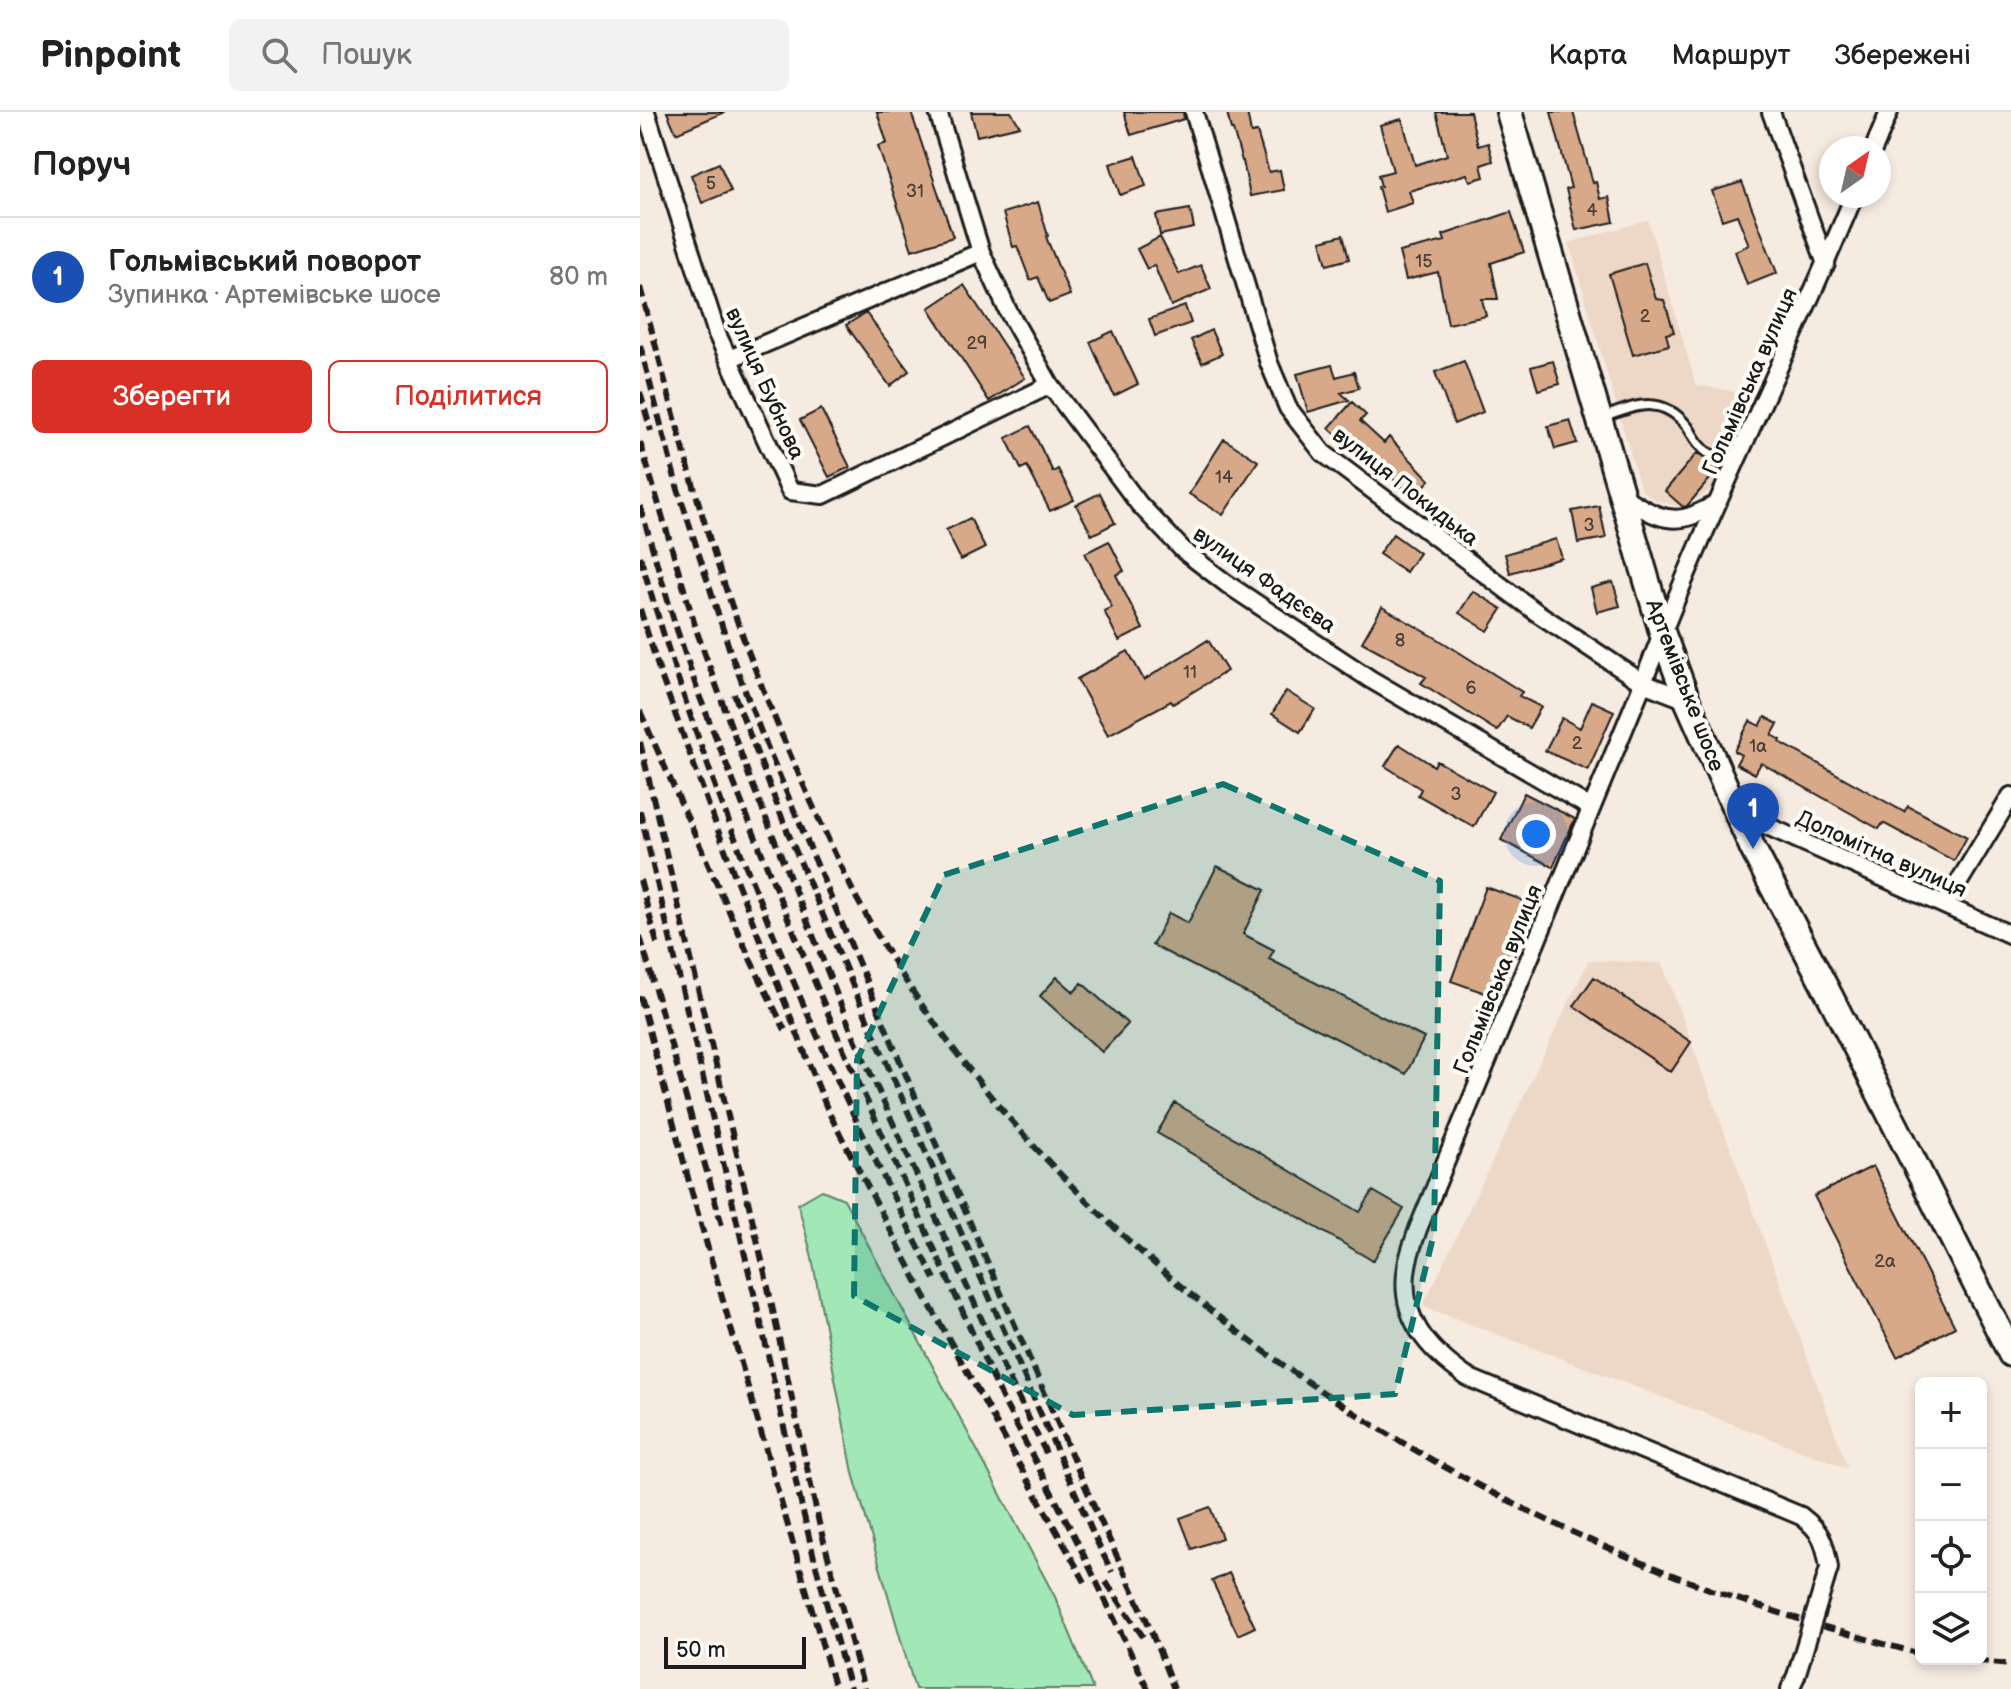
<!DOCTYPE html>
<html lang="uk">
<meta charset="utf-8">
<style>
body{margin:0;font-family:"Balsamiq Sans",sans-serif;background:#f2f2f2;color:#222}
.controls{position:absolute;right:24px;bottom:24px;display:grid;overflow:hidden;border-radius:12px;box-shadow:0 4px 12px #0003}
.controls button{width:72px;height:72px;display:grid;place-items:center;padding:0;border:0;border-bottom:2px solid #e0e0e0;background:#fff;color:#222;font:40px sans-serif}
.compass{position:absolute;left:1179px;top:24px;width:72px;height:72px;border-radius:50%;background:#fff;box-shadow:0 4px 12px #0003;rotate:34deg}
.scale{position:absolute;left:24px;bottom:20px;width:142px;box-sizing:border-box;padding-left:8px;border:4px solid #1c1c1c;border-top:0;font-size:22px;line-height:28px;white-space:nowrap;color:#1c1c1c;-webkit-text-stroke:6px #fdfcf7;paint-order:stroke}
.you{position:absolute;left:896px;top:722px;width:28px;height:28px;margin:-20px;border:6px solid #fff;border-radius:50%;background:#1a73e8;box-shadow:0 0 0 12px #1a73e833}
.badge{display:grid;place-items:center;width:52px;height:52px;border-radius:50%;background:#d93025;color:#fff;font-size:26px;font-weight:700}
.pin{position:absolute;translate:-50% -66px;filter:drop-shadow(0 2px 4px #0008)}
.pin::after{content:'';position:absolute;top:42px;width:28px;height:24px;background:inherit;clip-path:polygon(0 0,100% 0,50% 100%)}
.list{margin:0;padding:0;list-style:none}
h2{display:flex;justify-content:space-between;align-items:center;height:104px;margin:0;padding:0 32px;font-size:34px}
h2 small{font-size:26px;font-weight:400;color:#767676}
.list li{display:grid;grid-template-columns:52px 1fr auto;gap:24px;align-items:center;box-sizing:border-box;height:120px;padding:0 32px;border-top:2px solid #e0e0e0}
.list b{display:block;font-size:30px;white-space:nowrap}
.list p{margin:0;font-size:26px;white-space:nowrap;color:#767676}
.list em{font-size:26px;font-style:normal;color:#767676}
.actions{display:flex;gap:16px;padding:24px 32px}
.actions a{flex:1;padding:18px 0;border:2px solid #d93025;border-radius:12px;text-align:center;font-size:28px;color:#d93025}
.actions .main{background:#d93025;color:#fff}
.icon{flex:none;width:44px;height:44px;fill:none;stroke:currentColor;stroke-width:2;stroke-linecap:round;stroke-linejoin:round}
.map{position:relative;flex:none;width:1371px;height:1577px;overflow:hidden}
header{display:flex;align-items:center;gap:48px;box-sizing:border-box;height:112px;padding:0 40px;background:#fff;border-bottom:2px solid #e0e0e0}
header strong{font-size:38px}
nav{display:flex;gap:44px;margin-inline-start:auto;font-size:28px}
.search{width:560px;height:72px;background:#f2f2f2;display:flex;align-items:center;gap:20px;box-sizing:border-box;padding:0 28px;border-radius:12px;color:#767676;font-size:30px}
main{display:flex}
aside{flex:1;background:#fff}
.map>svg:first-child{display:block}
</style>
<header>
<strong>Pinpoint</strong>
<div class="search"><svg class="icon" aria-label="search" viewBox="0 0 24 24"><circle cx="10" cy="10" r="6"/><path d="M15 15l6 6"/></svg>Пошук</div>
<nav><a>Карта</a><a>Маршрут</a><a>Збережені</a></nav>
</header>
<main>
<aside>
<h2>Поруч<small></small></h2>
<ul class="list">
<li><span class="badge" style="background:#1a4fb4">1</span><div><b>Гольмівський поворот</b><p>Зупинка · Артемівське шосе</p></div><em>80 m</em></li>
</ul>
<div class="actions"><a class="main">Зберегти</a><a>Поділитися</a></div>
</aside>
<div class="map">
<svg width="1371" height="1577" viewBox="0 0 1371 1577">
<rect width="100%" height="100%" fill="#f6ebe1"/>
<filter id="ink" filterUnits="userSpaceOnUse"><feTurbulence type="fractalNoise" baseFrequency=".0125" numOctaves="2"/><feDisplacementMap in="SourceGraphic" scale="16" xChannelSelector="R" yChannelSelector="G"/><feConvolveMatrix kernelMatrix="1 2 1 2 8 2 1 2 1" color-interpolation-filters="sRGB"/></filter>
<g filter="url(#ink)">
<path fill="#edd7c7" d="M1008,108l48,165 59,10 -40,91 -16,12 -23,8 -20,-6 -15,-10 -72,-247z
M949,848l73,3 186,505 -425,-162z"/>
<path fill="#a1e8b6" stroke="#5e8269" stroke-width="2" d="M182,1078l22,9 211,398 38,92h-178l-62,-216 -42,-220 -13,-49z"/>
<path fill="#d8a989" stroke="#1c1c1c" stroke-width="2" d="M27,0h58l-49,21z
M237,0h34l42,125 -41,13 -34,-104 9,-3z
M331,0h40l9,14 -43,10z
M484,0h59l1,7 -53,16z
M587,0h20l4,21 6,-1 12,40 11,-2 4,20 -34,6 -7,-35h-1l-9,-31h-2z
M796,0h34l8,34 10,-3 5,18 -12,4 3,12 -14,4 -3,-7 -58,17 4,12 -28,9 -7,-25 3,-1 -3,-11 15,-4 -13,-46 22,-6 13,46 32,-10z
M911,0h22l20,71 3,-1 4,17 9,-2 5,25 -38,8 -10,-41 5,-1z
M496,44l10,30 -26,9 -10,-31z
M79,51l12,28 -29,12 -11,-28z
M1102,70l35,91 -30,12 -12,-34 14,-6 -12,-30 -15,5 -10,-29z
M398,90l10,34 -2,1 24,58 -21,8 -11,-26 -8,3 -13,-34 -4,1 -10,-34z
M550,97l4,19 -34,7 -4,-20z
M871,100l13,40 -33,11 7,36h-16l4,17 -38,8 -10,-52 -32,8 -7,-28 46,-11 -2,-6z
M703,123l6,24 -22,6 -6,-24z
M520,125l19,37 22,-9 10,24 -40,17 -17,-41 -7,4 -10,-20z
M1005,151l11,36 8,1 10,32 -8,2 3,11 -36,10 -24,-81z
M324,173l61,93 -36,23 -60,-93z
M545,194l6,17 -36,13 -6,-17z
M226,201l43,58 -19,15 -44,-61z
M571,218l11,24 -20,9 -11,-23z
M473,219l25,53 -24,12 -24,-54z
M824,249l19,51 -29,12 -19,-52z
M913,249l7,23 -22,6 -7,-23z
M692,253l4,12 18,-5 5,16 -18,5 8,7 -41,12 -11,-38z
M712,290l14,13 -6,6 24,22 5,-6 41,43 -17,17 -60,-55 -4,5 -20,-19z
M181,297l29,58 -21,10 -29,-57z
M930,308l7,23 -22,6 -7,-23z
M390,314l23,46 5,-3 16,31 -24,11 -23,-45 -6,3 -15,-31z
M584,327l34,22 -35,54 -34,-21z
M1057,341l23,14 -33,39 -4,1 -18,-16z
M460,381l15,30 -23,12 -16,-30z
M959,394l7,32 -28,5 -6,-32z
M330,406l15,30 -24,12 -15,-30z
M753,422l26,19 -13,19 -27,-18z
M916,427l6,19 -52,15 -5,-19z
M469,429l15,30 -8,4 27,54 -24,12 -15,-30 8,-4 -27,-54z
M973,470l7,24 -23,6 -6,-24z
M833,479l29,18 -14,22 -29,-18z
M742,495l56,32 84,53 -3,4 22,11 -12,21 -22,-12 -10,15 -76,-48 5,-6 -64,-35z
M568,528l19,31 -54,33 -2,-3 -63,34 -31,-56 51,-28 16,29z
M646,579l29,18 -15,23 -28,-18z
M952,589l22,10 -26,59 -43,-19 17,-33 18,10z
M1125,605l13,7 -6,11 9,5 -1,2 124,70 4,-6 59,31 -13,24 -71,-38 -4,6 -118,-66 -6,11 -19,-10 5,-9 -7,-4 16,-30 10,5z
M759,632l35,22 3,-5 56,31 -19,35 -56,-32 3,-6 -36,-23z
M884,681l51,26 -22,48 -52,-27z
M577,754l48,24 -22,44 31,16 -5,9 155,79 -18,36 -254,-129 17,-32 19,10z
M846,775l47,17 -34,94 -48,-17z
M417,865l17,15 8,-9 46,41 -26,28 -62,-56z
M954,865l97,65 -20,30 -97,-66z
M535,991l185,109 13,-21 31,18 -31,52 -216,-128z
M1233,1054l82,161 -58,30 -83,-161z
M570,1395l12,31 -30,11 -12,-31z
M589,1461l26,54 -17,8 -26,-54z"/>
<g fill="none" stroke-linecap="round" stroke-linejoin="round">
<g stroke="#1c1c1c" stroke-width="14">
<path id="service" d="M964,305c33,-12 58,-23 84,10 6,9 9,18 19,25 8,5 20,8 29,11"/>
</g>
<g stroke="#1c1c1c" stroke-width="22">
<path id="minor" d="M6,0l71,222 73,157 33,4 227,-110
M298,0l43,140 27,59 42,74 89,119 45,47 43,33 143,95 221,129
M554,0l75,251 19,45 35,45 213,159 107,71 44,17
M1131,0l55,152
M1234,36l15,-36
M89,247l252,-107
M982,384c20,12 41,28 66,21 10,-3 20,-9 29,-13
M1096,700l275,123
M1305,793l66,-109
M1189,1456c-4,-26 -7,-36 -28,-52l-334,-139c-39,-27 -69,-60 -60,-111 2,-13 7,-25 11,-37l225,-546c62,-166 143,-323 211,-487
M1150,1577l6,-13"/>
</g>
<g stroke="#1c1c1c" stroke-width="30">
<path id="secondary" d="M869,0l153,520 25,68 66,149 78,149 180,356"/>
</g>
<use href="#service" stroke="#fdfcf7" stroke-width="8"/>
<use href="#minor" stroke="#fdfcf7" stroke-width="16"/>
<use href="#secondary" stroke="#fdfcf7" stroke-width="24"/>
<path stroke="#1c1c1c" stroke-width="6" stroke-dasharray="12 6" stroke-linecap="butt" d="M0,175c28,103 53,207 88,308 26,76 57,150 90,222 13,28 25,55 39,82 178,329 517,568 863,694 66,23 133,43 201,61
M0,233l37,141 54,168 30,78 147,348 188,431 51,110 27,68
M0,280l11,39
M0,330l57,190 52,144 102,254 155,343 40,80
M0,394l34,115 25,74 81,204 57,136 165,363 72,137 74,154
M0,444c72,250 175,492 295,723
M0,497l20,64 77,209 91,229 99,189 158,282
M94,582l52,134 69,163 241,549 16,32
M0,599l112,252 33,67
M0,630l124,527 55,254 45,166
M0,699l121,512 37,168 18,75 34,123
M0,768l18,67
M0,824l82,289
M0,884l52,197 143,496
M466,1470l40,59
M1318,1547l53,5"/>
<g stroke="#1c1c1c" stroke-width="22" stroke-linecap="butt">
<path id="minor-bridge" d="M1156,1564l33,-108"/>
</g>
<use href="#minor-bridge" stroke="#fdfcf7" stroke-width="16"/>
</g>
</g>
<path fill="#0f766e" fill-opacity="0.2" stroke="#0f766e" stroke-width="6" stroke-dasharray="16 10" stroke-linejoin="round" d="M583,672l217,97 -6,352 -39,161 -322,21 -219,-119 3,-236 87,-185z"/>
<g text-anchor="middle" stroke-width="8" stroke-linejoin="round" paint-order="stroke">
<g font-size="18" fill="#4b3f37">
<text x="71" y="77">5</text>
<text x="275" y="85">31</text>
<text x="952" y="104">4</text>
<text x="784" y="155">15</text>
<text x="1005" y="210">2</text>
<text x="337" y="237">29</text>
<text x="584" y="371">14</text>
<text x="949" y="419">3</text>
<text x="760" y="534">8</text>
<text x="550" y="566">11</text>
<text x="831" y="582">6</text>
<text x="937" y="637">2</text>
<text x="1118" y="640">1а</text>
<text x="816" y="688">3</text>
<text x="1245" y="1155">2а</text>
</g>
<g font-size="22" fill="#1c1c1c" stroke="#fdfcf7">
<text transform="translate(1109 269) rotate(-66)" y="8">Гольмівська вулиця</text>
<text transform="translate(126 271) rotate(66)" y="8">вулиця Бубнова</text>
<text transform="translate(766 374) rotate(38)" y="8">вулиця Покидька</text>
<text transform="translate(625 467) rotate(35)" y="8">вулиця Фадєєва</text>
<text transform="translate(1046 573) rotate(69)" y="8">Артемівське шосе</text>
<text transform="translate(1242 741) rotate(24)" y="8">Доломітна вулиця</text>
<text transform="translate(857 867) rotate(-68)" y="8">Гольмівська вулиця</text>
</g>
</g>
</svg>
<div class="controls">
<button>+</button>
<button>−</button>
<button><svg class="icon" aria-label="locate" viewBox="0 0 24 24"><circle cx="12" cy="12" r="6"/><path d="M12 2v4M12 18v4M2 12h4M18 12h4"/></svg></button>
<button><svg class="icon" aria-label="layers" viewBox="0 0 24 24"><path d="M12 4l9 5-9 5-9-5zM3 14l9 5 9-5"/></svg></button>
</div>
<svg class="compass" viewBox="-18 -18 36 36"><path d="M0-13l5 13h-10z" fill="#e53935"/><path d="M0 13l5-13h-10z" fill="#767676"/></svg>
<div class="scale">50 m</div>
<div class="you"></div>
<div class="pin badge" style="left:1113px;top:737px;background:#1a4fb4">1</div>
</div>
</main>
